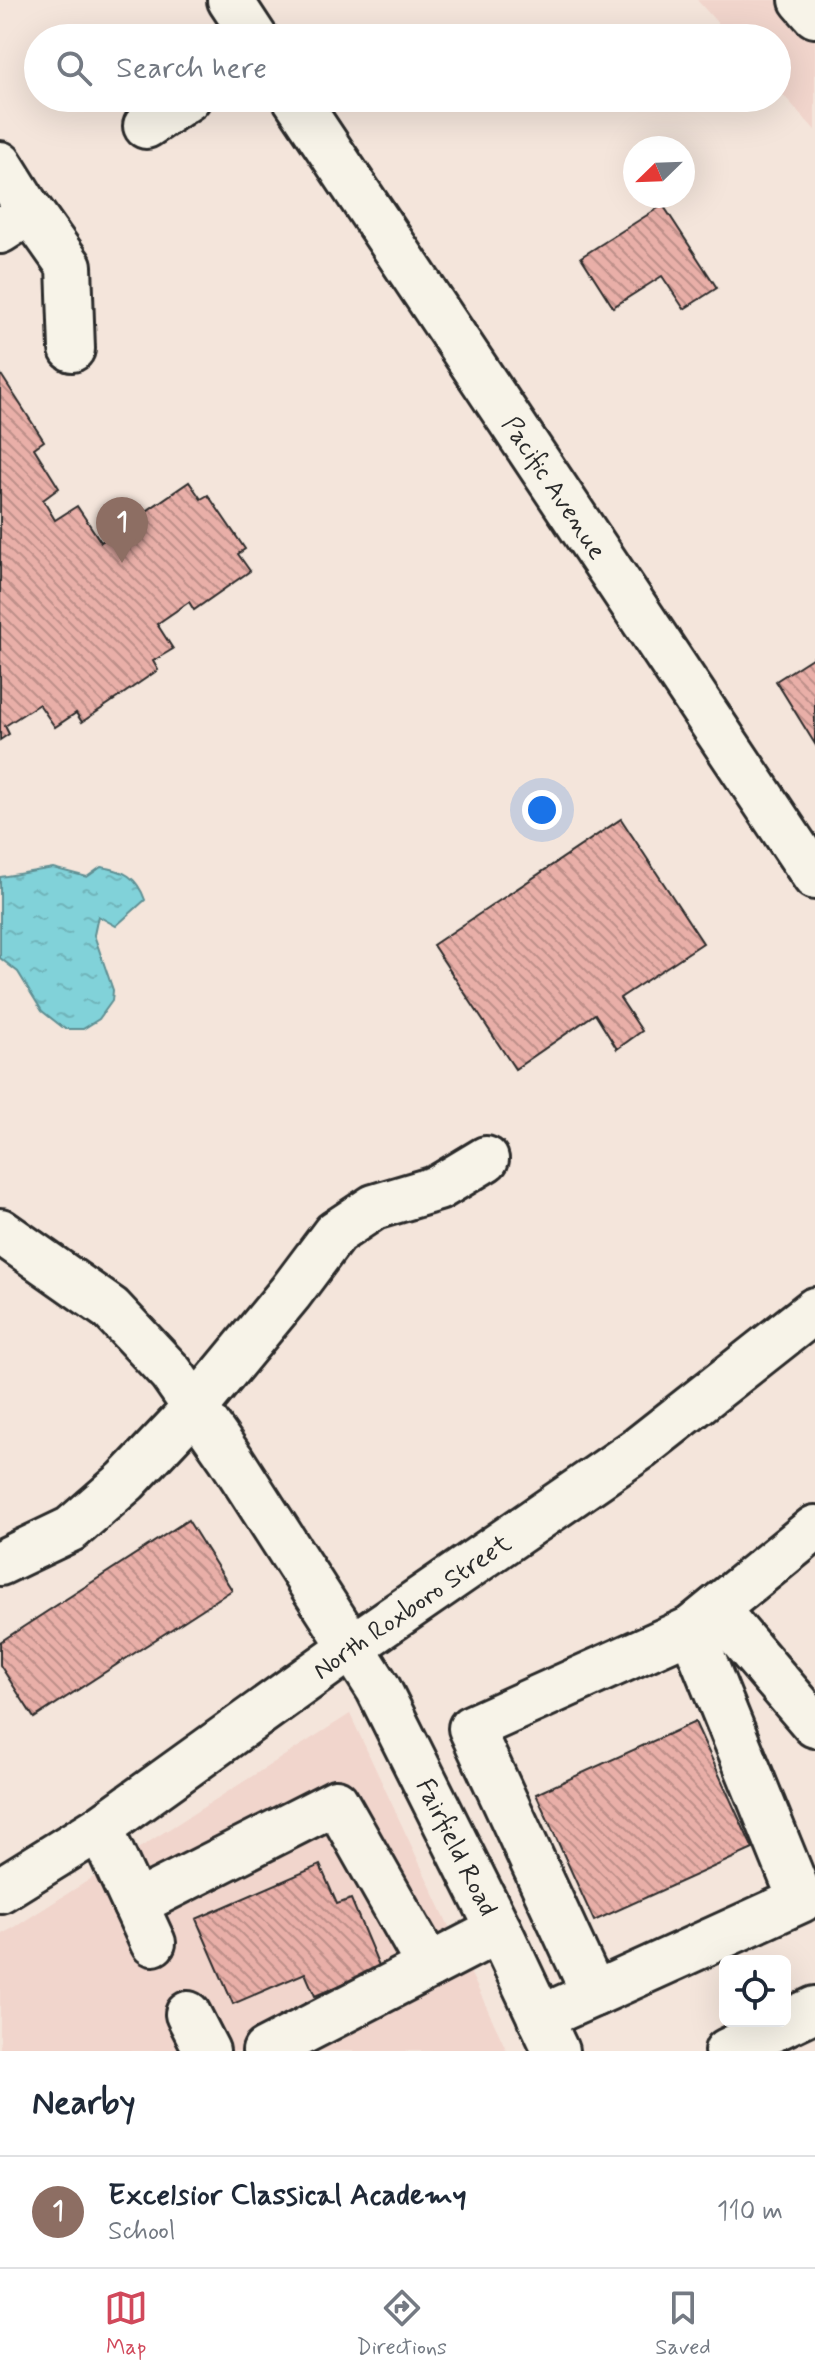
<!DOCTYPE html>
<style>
body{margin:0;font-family:Mynerve,sans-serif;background:#f6f6f7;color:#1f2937}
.controls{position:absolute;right:24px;bottom:24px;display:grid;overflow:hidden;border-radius:12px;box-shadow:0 8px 32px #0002}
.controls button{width:72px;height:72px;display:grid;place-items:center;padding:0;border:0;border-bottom:2px solid #e0e1e3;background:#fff;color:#1f2937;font:40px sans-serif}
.compass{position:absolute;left:623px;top:136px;width:72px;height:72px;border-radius:50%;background:#fff;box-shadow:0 8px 32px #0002;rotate:247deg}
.you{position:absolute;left:542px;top:810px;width:28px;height:28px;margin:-20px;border:6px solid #fff;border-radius:50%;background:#1a73e8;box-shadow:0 0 0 12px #1a73e833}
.badge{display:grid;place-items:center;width:52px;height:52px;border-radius:50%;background:#d1495b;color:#fff;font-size:26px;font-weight:700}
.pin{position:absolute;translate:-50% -66px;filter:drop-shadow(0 2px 4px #0008)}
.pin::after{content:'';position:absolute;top:42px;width:28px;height:24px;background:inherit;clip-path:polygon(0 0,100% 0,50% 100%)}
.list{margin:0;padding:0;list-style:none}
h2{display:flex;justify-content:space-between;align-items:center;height:104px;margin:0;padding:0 32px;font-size:34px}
h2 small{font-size:26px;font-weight:400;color:#747a83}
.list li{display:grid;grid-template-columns:52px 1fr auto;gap:24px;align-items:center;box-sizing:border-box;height:112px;padding:0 32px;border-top:2px solid #e0e1e3}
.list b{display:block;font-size:30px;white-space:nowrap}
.list p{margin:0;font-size:26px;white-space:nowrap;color:#747a83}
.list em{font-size:26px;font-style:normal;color:#747a83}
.icon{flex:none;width:44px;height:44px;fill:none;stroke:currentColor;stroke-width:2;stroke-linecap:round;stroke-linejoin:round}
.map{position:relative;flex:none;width:815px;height:2051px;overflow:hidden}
.search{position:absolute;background:#fff;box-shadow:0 8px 32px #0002;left:24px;right:24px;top:24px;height:88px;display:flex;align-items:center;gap:20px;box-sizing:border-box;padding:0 28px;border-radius:44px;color:#747a83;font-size:30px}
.sheet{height:216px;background:#fff}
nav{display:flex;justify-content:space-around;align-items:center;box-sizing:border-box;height:112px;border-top:2px solid #e0e1e3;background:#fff;font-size:22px;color:#747a83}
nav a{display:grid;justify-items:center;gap:4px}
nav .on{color:#d1495b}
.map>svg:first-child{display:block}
</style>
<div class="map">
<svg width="815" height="2051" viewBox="0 0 815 2051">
<defs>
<pattern id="water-ripples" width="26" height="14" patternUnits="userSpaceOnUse" patternTransform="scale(2)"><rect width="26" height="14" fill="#81d2d9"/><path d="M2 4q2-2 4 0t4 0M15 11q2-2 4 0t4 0" fill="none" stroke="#70b4ba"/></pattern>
<pattern id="building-back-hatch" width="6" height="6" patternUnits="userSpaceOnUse" patternTransform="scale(2)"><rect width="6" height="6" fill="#e9afa8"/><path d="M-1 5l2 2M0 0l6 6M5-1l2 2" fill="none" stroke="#bd8f89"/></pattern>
</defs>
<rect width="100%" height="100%" fill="#f4e5db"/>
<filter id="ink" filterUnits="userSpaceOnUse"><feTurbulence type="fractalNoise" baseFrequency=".0125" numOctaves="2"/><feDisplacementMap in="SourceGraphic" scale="16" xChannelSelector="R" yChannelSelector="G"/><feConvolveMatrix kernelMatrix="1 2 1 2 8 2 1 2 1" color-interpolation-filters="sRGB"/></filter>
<g filter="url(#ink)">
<path fill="#f1d5cc" d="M697,0h118v130l-38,-42v-50h-46z
M350,1714l157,337h-507v-116l15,-8z"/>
<path fill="url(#water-ripples)" stroke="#5f8f93" stroke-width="2" d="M101,867c23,3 36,10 44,33l-29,26 -18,-10 -4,19 19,55 -1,11 -13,18 -16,10h-18l-23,-18 -24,-39 -18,-14v-81l53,-9 34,9z"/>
<path fill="url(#building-back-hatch)" stroke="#2b2b2b" stroke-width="2" d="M663,205l54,83 -33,21 -22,-33 -49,31 -32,-50z
M0,373l44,68 -10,7 25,40 -16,12 12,20 22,-14 24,36 88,-60 12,17 7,-4 37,54 -7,5 12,17 -56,39 -5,-8 -32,22 16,25 -20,12 5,9 -76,52 -6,-9 -21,14 -16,-23 -34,22 4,8 -9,6z
M815,656v88l-39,-63z
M621,819l82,124 -83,55 22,33 -25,18 -22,-35 -80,55 -82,-124z
M188,1520l44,70 -198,128 -34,-53v-23z
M695,1722l58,127 -159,72 -58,-127z
M320,1865l17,39 14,-5 29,69 -65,28 -10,-23 -72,31 -37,-85z"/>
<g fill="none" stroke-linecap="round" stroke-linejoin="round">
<g stroke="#2b2b2b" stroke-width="50">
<g id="minor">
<path d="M230,0l25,38"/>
<path d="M802,0l13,15"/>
<path id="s1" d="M295,98l520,779"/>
<path d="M146,126l42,-28"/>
<path d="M0,164l30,48 -30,19"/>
<path d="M28,208l41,58 3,83"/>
<path id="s2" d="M0,1231l111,78 60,64 60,86 147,229 121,242 57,121"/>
<path d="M0,1563l71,-34 55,-48 69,-73 95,-115 45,-60 39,-26 64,-19 48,-29"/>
<path d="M716,1609l99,116"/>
<path d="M100,1828l53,115"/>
<path d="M135,1904l201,-102 93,164"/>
<path d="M594,1994l207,-94 -110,-271"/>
<path d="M188,2014l19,37"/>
<path d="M540,2018l54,-24 -123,-266 220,-99 124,-101"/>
<path d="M265,2051l234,-121"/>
<path d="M727,2051l88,-42"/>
</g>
</g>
<g stroke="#2b2b2b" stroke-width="50">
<g id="major">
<path id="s3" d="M0,1890l100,-62 250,-180 290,-200 175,-138"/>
</g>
</g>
<use href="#minor" stroke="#f7f3e8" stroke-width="44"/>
<use href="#major" stroke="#f7f3e8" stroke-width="44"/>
</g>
</g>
<g text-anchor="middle" stroke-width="8" stroke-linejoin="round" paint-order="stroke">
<g font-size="26" fill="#2b2b2b" stroke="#f7f3e8">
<text dy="9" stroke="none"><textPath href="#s1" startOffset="468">Pacific Avenue</textPath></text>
<text dy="9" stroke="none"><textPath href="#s3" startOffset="500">North Roxboro Street</textPath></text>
<text dy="9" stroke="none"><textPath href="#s2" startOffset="778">Fairfield Road</textPath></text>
</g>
</g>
</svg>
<div class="controls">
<button><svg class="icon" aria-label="locate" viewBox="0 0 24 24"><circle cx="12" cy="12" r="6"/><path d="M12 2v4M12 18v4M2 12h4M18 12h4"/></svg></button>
</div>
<svg class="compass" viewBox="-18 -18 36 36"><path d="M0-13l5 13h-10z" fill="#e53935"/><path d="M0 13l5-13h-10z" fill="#747a83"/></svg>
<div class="you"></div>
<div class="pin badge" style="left:122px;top:563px;background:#8d6e63">1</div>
<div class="search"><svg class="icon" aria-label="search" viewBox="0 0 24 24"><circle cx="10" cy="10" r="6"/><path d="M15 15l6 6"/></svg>Search here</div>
</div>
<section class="sheet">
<h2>Nearby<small></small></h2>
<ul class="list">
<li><span class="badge" style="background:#8d6e63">1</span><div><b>Excelsior Classical Academy</b><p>School</p></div><em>110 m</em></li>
</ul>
</section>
<nav>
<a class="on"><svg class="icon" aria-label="map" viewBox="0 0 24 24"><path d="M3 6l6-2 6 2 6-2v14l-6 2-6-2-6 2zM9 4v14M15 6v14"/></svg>Map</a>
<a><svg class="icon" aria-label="directions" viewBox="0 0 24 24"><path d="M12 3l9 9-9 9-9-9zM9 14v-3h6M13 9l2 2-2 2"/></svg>Directions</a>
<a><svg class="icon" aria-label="saved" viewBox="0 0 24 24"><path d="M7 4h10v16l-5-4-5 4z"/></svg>Saved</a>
</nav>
